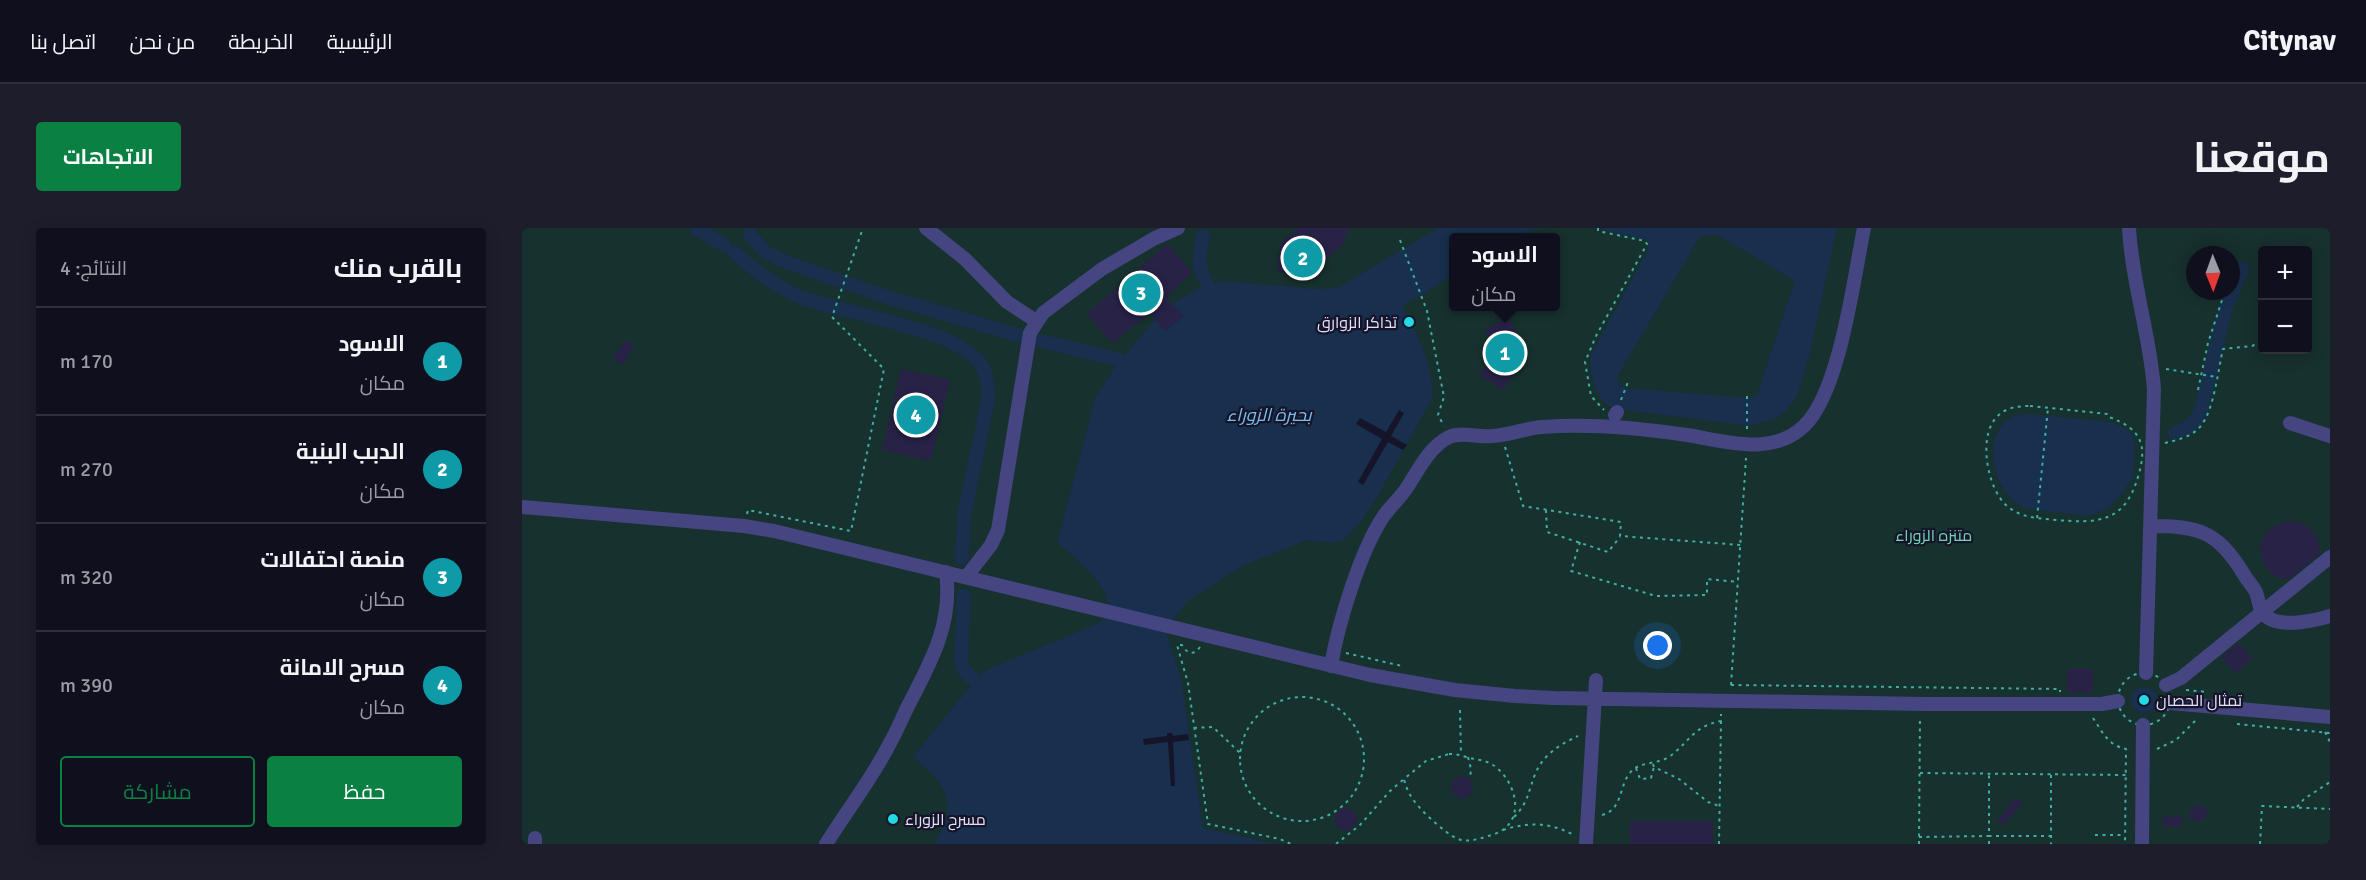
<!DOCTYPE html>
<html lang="ar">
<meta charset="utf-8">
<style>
body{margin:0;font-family:Signika,Cairo,sans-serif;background:#1e1d2b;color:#f1f3f6;direction:rtl}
.controls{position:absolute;right:18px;top:18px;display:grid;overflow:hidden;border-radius:6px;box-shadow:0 3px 15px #0003}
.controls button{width:54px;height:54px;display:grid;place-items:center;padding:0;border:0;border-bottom:2px solid #302f3c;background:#100f1e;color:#f1f3f6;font:30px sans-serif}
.compass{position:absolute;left:1664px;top:18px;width:54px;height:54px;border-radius:50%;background:#100f1e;box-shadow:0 3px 15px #0003;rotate:179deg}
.you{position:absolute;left:1136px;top:418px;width:21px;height:21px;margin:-15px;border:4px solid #fff;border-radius:50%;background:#1a73e8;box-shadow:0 0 0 9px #1a73e833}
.badge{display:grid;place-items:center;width:39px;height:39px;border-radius:50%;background:#0b8043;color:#fff;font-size:20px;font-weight:700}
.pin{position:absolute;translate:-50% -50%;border:3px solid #fff;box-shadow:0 2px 6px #0006}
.popup{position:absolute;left:927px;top:5px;width:111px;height:78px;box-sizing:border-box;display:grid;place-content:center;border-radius:6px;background:#100f1e;filter:drop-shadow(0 2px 4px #0005);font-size:20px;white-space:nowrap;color:#9c9ca4}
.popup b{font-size:22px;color:#f1f3f6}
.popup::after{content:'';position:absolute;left:50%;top:100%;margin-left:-12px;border:12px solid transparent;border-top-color:#100f1e}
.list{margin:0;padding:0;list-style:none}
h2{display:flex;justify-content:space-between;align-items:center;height:78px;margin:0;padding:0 24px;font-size:26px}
h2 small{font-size:20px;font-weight:400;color:#9c9ca4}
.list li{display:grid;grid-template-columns:39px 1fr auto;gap:18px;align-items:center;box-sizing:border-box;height:108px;padding:0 24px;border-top:2px solid #302f3c}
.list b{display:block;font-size:22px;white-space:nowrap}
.list p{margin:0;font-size:20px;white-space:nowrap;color:#9c9ca4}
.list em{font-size:20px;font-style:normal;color:#9c9ca4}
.actions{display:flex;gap:12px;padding:18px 24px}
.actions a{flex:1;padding:14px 0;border:2px solid #0b8043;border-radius:6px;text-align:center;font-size:21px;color:#0b8043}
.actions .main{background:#0b8043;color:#fff}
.map{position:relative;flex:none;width:1808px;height:616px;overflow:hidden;direction:ltr;border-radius:6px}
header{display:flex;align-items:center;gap:36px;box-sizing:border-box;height:84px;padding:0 30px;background:#100f1e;border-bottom:2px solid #302f3c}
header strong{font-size:28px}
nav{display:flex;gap:33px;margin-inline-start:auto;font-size:21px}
.intro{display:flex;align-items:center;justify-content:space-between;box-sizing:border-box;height:144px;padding:0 36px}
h1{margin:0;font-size:42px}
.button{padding:15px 27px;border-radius:6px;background:#0b8043;color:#fff;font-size:21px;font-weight:700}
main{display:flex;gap:36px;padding:0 36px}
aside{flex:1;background:#100f1e;border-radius:6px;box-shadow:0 3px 15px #0003}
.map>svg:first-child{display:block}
</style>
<header>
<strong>Citynav</strong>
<nav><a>الرئيسية</a><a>الخريطة</a><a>من نحن</a><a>اتصل بنا</a></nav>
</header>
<div class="intro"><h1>موقعنا</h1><a class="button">الاتجاهات</a></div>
<main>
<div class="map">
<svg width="1808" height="616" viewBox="0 0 1808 616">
<rect width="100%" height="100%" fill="#161428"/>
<path fill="#17312f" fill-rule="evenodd" d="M0,0h1808v616h-1808zM932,9h102v69h-102zM1740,22h46v100h-46zM1673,27h36v36h-36z"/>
<path fill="#182f4d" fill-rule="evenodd" d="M916,0h102l-33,9h-53v37l-31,20 -19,10 -1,3c14,27 32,61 29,92l-53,95 -17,26 -18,20 -10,3 -27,-3 -67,27 -52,34 -23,29 16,48 22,150 72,16h-341c26,-40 12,-61 -21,-87l59,-73 -1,-2 11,-10 116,-49c35,-19 -24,-66 -40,-80v-3l37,-142 20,-31 40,-48 10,12 18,-15 -11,-12 26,-15 25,-8 94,8 22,-2z
M1073,0h242l-28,129 -12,39 -12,16 -11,7 -24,7 -125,-16c-6,-1 -13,-1 -18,-5 -12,-9 -19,-36 -16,-50l58,-107 -2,-8zM1185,7h11l77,46 -39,116 -6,1 -123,-10 -8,-3 -2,-8 82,-139z
M1507,186l75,7 10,2 17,9 4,11 -2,34 -12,18 -12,12 -7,4 -15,5 -58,-7c-42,-11 -53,-96 0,-95z
M1609 472a13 13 0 1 1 26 0a13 13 0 1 1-26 0Z"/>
<path fill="#161428" d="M877,182l5,3 -13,23 16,9 -4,5 -15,-8 -25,43 -5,-3 24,-43 -26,-15 4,-6 26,14z
M645,505h5l1,3 15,-2 1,6 -16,2 2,44h-4l-3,-44 -24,3 -1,-6 24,-3z"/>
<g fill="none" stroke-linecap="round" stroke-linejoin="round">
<path stroke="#182f4d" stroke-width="14" d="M174,0l28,17
M228,7l15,17 21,10 101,35 134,39
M681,8c-4,18 -6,33 5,49
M212,24c19,16 40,34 64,44 42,18 165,32 185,72 5,11 5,21 5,32l-24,115 -2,43
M515,112l83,20
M1653,205c13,-5 20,-9 26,-23l24,-100 17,-41
M442,367l-3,66 3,9 9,9"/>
</g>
<path fill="#282247" d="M777,0h51l-8,18 -34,28 -31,-3 4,-28z
M645,16l25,28 -26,26 18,18 -19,15 -15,-18 -38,30 -25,-29z
M986,90l6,10 5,20 -5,26 -11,16 -24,-15 9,-10 3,-8 1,-9 -3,-11 -5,-8z
M104,112l8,6 -12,19 -10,-6z
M379,141l49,11 -19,81 -49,-11z
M1768,293l12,2 10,8 6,8 2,15 -33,26 -13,-4 -7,-7 -5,-8 -2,-13 2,-8 7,-10 11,-7z
M1717,415l14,15 -17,15 -15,-16z
M1545,441h26v23l-26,1z
M929 559a11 11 0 1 1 22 0a11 11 0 1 1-22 0Z
M1494,568l6,9 -20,21 -5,-5z
M1678,576l7,5 1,5 -3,5 -8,2 -10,-4 5,-9z
M813 591a11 11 0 1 1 22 0a11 11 0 1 1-22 0Z
M1660,588v11h-19v-10z
M1108,593h83v23h-83z"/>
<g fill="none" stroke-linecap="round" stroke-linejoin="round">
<path stroke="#40aea2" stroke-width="2" stroke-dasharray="3 4.5" stroke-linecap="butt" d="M1076,0v3l47,10 2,3 -51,92 -11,26 6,34 13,14
M878,12l27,71 17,86 -6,18 6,11
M1709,44l4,-12
M1644,141l51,8
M1676,162l10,-47 17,-52
M1225,168v35
M1099,172l7,-18
M1508,178l78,8 1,3c32,12 39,27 29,60 -14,47 -41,46 -83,43 -17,-2 -34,-2 -48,-14 -20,-17 -31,-74 -7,-92 8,-7 20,-8 30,-8z
M1643,215c12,-3 26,-6 35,-16 14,-16 18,-57 23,-78l29,-3 10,-5
M983,219l18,59 98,16 -1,14 121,9
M1024,282l1,22 61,20 12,-15
M225,286l1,-4 103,21 33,-162 -52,-52 31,-89
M1515,290l11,-110
M1058,314l-9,29 85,25 51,-1v-16l31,3
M678,419c-6,9 -13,7 -18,-2h-5l11,38 20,141 72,15 11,5
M824,425l56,13
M1596 471a26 26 0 1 1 52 0a26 26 0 1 1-52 0Z
M1209,457l329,4v3
M1209,457l15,-227
M1664,462l22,2
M718 531a62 62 0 1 1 124 0a62 62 0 1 1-124 0Z
M938,482l1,44
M1571,490c9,13 14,27 33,31l-1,95
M1715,496l93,9
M672,500l19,-1 27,26
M1803,504l5,10
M1635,521l19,-9 20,-20
M927,526c7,0 11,1 17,3 9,3 18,2 27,8 20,13 34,50 8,66 -3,2 -9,4 -13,5 -24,8 -30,6 -49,-10 -15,-13 -31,-27 -35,-47l22,-18z
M946,529l3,12 -1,10
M1131,536l1,3 25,12 29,23 11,4
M1114,540l4,11 11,-1 3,-11
M1398,545l206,2
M1529,547v69
M1775,579l7,-8 26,-17
M1080,587c20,-5 17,-27 27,-41 9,-13 25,-9 38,-16 20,-12 25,-32 54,-37v-7
M992,589c15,-15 14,-26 22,-45 8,-18 25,-28 42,-36
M981,602c25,-8 45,-8 69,4
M1573,607h30
M1397,609l70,-1v-62
M814,616l24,-19 30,-34 14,-12
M1197,616l2,-123
M1397,616l1,-127
M1467,616v-8h62
M1738,616l2,-38 68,3"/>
<path stroke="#454581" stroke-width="14" d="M404,0l39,31 42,43 29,19
M1607,0c3,55 21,107 25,161l-8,284
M1093,187l2,-3
M1768,195l40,13
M0,279l222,19 30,5 596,144 85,15 60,6 39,2 371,6h177l16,-3
M1629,298c48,0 66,5 92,47 4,7 9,12 13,19 3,8 3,20 11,25 15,11 47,4 63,-1
M444,349l25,-32 7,-15 32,-197 13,-20 59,-44 53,-31 23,-10
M809,438c7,-42 29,-114 52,-149 7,-10 16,-18 23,-28 12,-18 23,-42 43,-52 13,-6 30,1 44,-1 17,-1 33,-8 49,-9 48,-4 98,1 145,8 38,6 85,22 117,-9 36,-34 50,-149 60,-198
M1644,457l15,-7 149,-121
M1648,475l160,14
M13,616v-6
M304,616c21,-34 46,-65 64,-101 7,-12 12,-25 18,-37 23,-44 45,-83 38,-134
M1064,616l10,-164
M1620,616l1,-119"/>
</g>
<g fill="#22d9e4" stroke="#161428" stroke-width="2">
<circle cx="887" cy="94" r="6"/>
<circle cx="1622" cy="472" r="6"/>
<circle cx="371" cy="591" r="6"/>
</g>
<g text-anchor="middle" stroke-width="4.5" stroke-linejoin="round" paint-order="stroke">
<g font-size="16" fill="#e1dffb" stroke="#161428" text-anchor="start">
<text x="875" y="100" text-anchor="end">تذاكر الزوارق</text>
<text x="1634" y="478">تمثال الحصان</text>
<text x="383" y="597">مسرح الزوراء</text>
</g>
<g font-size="16" fill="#72d3b7" stroke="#161428">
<text x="1412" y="313">متنزه الزوراء</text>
</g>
<g font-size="18" font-style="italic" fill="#79beee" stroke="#161428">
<text x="747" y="193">بحيرة الزوراء</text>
</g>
</g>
</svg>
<div class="controls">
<button>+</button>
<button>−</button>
</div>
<svg class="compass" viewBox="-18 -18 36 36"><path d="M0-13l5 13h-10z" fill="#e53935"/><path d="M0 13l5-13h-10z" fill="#9c9ca4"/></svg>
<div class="you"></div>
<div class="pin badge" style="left:983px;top:125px;background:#0f9aa8">1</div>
<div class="popup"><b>الاسود</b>مكان</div>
<div class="pin badge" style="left:781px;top:30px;background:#0f9aa8">2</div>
<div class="pin badge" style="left:619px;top:65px;background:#0f9aa8">3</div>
<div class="pin badge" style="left:394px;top:187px;background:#0f9aa8">4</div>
</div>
<aside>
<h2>بالقرب منك<small>النتائج: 4</small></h2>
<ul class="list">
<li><span class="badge" style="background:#0f9aa8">1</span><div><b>الاسود</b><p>مكان</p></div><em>170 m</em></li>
<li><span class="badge" style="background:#0f9aa8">2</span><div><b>الدبب البنية</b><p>مكان</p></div><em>270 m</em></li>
<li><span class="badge" style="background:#0f9aa8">3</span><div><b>منصة احتفالات</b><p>مكان</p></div><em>320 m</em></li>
<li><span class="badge" style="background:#0f9aa8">4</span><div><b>مسرح الامانة</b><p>مكان</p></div><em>390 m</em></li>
</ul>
<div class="actions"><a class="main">حفظ</a><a>مشاركة</a></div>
</aside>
</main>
